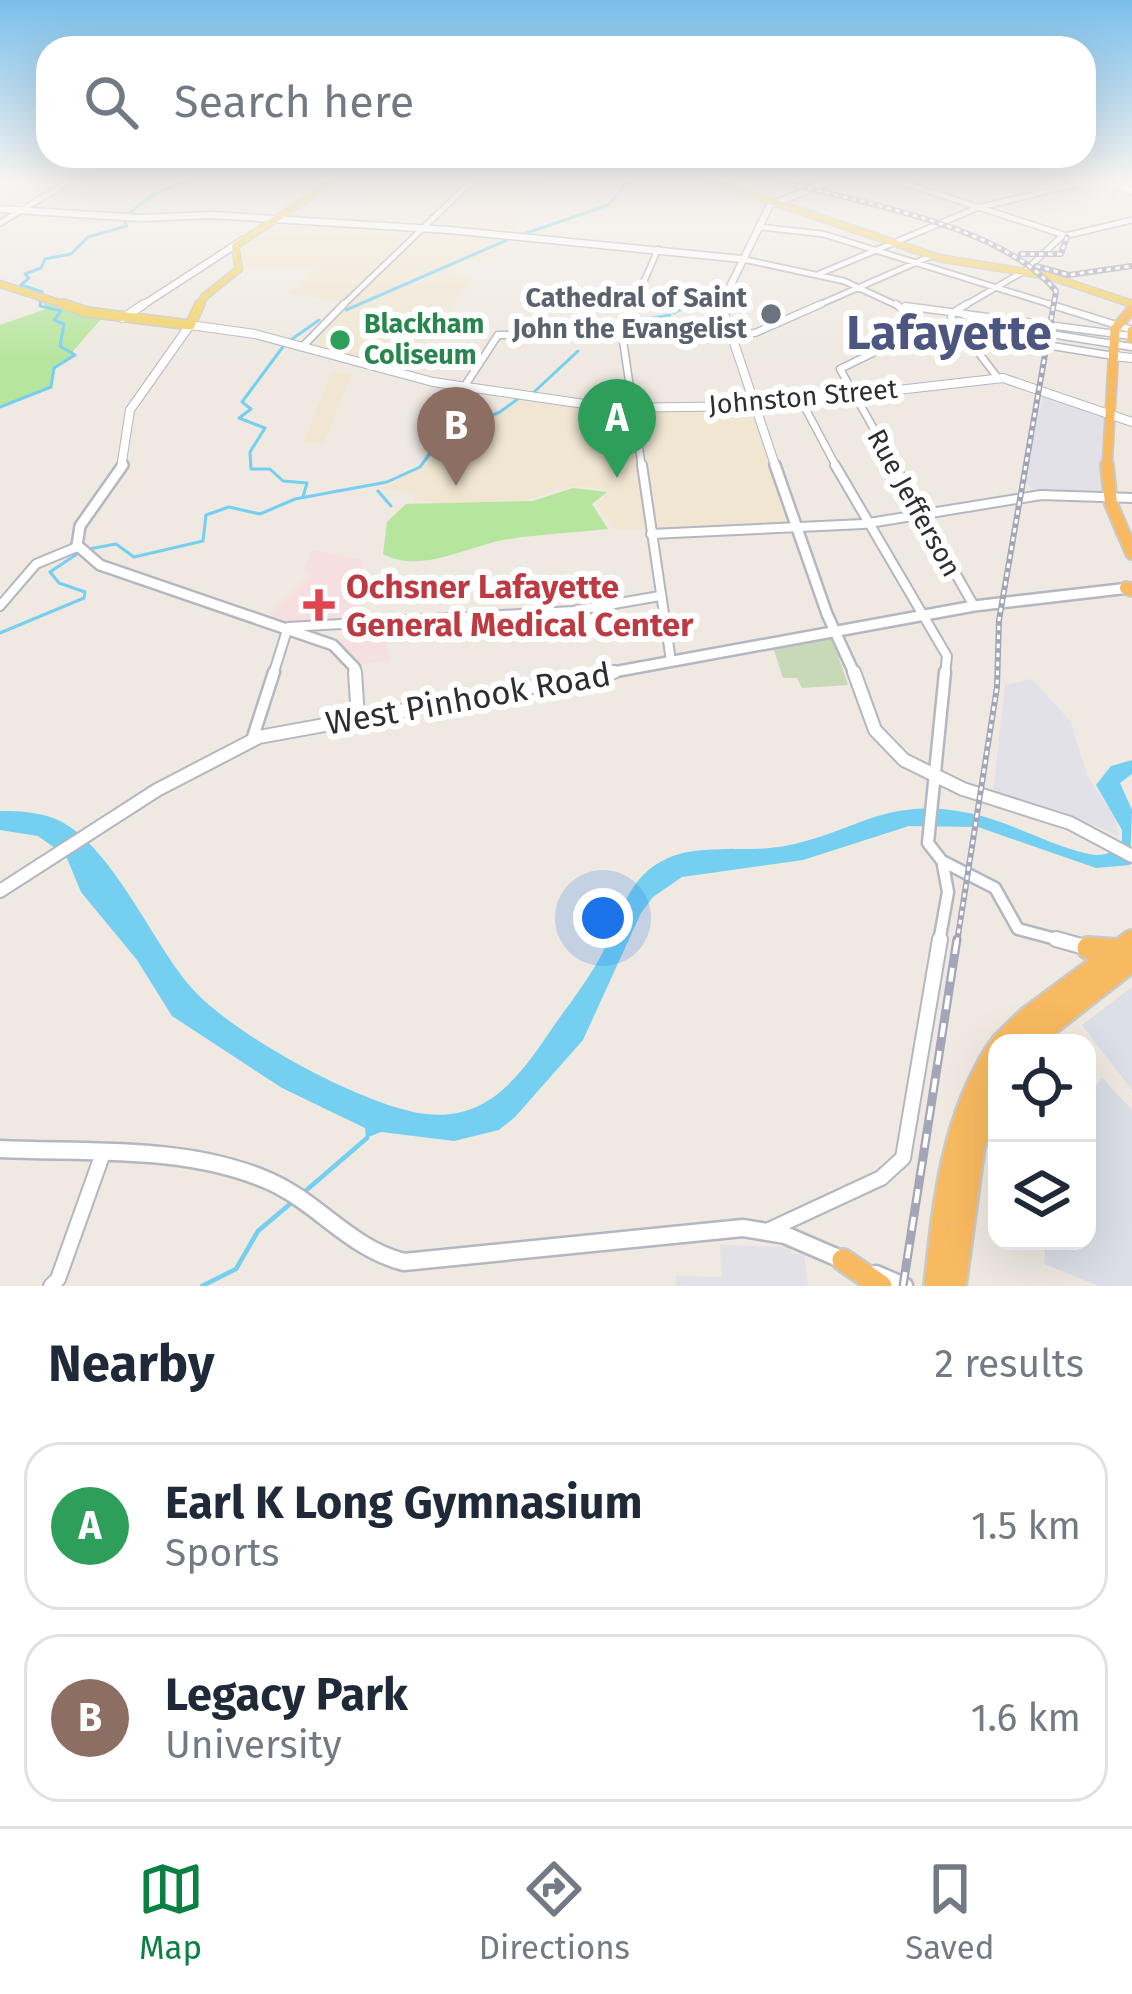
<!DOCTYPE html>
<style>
body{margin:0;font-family:"Fira Sans",sans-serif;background:#f6f6f7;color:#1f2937}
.controls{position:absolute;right:36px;bottom:36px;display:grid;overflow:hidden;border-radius:24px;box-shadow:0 12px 48px #0002}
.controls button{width:108px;height:108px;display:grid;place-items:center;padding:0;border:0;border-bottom:3px solid #e0e1e3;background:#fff;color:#1f2937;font:60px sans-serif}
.you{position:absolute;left:603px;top:918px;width:42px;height:42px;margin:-30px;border:9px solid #fff;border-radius:50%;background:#1a73e8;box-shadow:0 0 0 18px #1a73e833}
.badge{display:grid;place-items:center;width:78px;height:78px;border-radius:50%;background:#0b8043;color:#fff;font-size:39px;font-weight:700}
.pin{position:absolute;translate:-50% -99px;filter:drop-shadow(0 3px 6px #0008)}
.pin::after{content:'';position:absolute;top:63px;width:42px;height:36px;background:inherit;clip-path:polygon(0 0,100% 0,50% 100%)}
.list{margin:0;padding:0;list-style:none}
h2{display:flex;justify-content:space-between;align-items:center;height:156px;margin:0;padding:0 48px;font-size:51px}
h2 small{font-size:39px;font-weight:400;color:#747a83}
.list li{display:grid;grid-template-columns:78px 1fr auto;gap:36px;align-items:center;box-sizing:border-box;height:168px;margin:0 24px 24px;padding:0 24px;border:3px solid #e0e1e3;border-radius:36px}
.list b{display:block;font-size:45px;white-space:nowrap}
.list p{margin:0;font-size:39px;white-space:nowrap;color:#747a83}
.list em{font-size:39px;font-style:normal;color:#747a83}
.icon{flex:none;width:66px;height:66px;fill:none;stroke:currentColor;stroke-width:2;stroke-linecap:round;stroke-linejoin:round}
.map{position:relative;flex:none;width:1132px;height:1286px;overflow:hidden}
.search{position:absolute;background:#fff;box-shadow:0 12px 48px #0002;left:36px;right:36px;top:36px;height:132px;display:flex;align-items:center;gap:30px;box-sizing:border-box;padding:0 42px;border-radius:36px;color:#747a83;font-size:45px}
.sheet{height:540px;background:#fff}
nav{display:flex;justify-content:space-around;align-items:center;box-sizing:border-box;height:168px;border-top:3px solid #e0e1e3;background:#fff;font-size:33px;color:#747a83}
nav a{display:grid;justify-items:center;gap:6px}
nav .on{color:#0b8043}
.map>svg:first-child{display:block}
</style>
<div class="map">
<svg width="1132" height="1286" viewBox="0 0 1132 1286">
<rect width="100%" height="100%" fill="#efe9e1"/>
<path fill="#e3e1e8" d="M1044,390l65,29 -5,72 -68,2 -12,-13z
M1032,679l39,43 16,53 28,43 3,18 -43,-19 -82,-25 12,-107z
M720,1245l70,2 1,7h13l4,32h-132v-10l46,1z"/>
<path fill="#f0e6d1" d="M466,181h76l-29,31 14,2 -42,48 -20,-2 -22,13 31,4 -75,95 -94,-26 46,-43 -64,-9 30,-26 -74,-1 -5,-13 1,-7 39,-27 64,3 18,-12 14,-22 75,6z
M331,373h21l-28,70h-21z
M525,397l72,10h157l40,124 -180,-2 -17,-25 13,-13 -27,-5 -27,2 -22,11 -75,5 -45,-3 1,-8 -35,-4 46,-24 11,-10 -3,-9 18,-16 37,-12z"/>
<path fill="#f5dfe0" d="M312,550l51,10 -6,66 26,-1 7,35 -32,5 -24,-23 13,-3 -3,-17 -51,2 -25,-8 43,-42 -8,-3z"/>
<path fill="#dcdee8" d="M1132,987v103l-50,-65z
M1102,1078l30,32v176h-33l-55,-22 2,-23h41v-145z"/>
<path fill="#b6e59e" d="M42,301l61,16 -30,34v5l-20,12 -3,19 -50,20v-82l46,-16z
M573,488l34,4 -15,12 16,25c-35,4 -71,5 -105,11 -36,7 -84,34 -120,14l4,-32 19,-18 127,-3z"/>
<path fill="#c8d9b8" d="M831,634l17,51 -46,3 -5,-10h-14l-11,-34z"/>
<path fill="#75cff0" d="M1132,760v14l-12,9 12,27 -2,55 -34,3 -118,-41 -69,-1 -106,34 -121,17 -29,20 -12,16 -58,127 -68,77 -16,13 -45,11 -73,-9 -15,6 -1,-10 -83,-40 -110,-72 -35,-56 -56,-68 -15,-36 -28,-20 -38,-6v-19c20,0 44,1 62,11 52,29 89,118 128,164 39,47 175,121 236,128 64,7 96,-41 127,-87 17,-24 36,-48 50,-75 17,-35 24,-76 65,-94 33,-15 80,-5 117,-12 73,-14 98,-50 184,-33 43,9 79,32 120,41 13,3 23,-1 33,-9v-15l-26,-45 15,-19z"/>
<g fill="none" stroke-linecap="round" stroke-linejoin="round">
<path stroke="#75cff0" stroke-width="3" d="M128,214l26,-20 32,-13
M521,235l87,-30 21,-24
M346,310l161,-70
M674,313l13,-7 29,-3
M630,322l40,-7
M598,330l22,-5
M533,393l45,-42
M0,407l51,-20 3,-19 21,-13 -15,-9 4,-22 -10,-4 7,-9 -21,-5 2,-14 -21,-7 8,-7 -4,-4 16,-6 4,-9 26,-5 17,-17 39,-11 -3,-6
M378,491l13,15
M303,497l4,-14 -24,-2 -13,-12h-19l-1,-17 15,-24 -26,-10 12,-9 -9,-7 43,-58 34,-24
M89,549l27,-5 18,13 69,-16 3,-26 23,-8 31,7 35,-15 92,-17 33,-15 22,-30 58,-25 19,-14
M0,633l84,-35 1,-6 -26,-9 -9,-11 30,-20"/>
<path stroke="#75cff0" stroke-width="4.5" d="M302,1194l65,-56
M202,1286l34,-17 22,-38 32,-27"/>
<g stroke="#b4b7c1" stroke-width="8">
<path id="tertiary-far4" d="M898,181l166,54
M0,223l70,-42
M759,227l64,7 236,73
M742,259l102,22 56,26
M819,274l158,-66 112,-27
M905,306l9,1
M341,307l131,-126
M633,307l25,-58
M814,307l117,-51
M962,307l64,-37 35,-33 71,-17"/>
</g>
<g stroke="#b4b7c1" stroke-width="9">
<path id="tertiary-far3" d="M635,304l-13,30 20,134
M896,304l33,29
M1049,304l83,26
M905,306l227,30
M957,310l10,-6
M953,312l-2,5 47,61
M964,315l31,10 137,22
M302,347l42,-43
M464,387l34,-52 257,-2 66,-29
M801,400l36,68
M896,468l-56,-99 74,-36h58l142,23"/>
</g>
<g stroke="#b4b7c1" stroke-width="12">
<path id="tertiary-far2" d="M642,465l29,196
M835,465l112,191 -2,19
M894,465l80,141
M651,534l212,-10 178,-29 91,3
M0,606l36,-42 41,-17
M273,675l15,-48 285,-16 87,-15"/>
</g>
<g stroke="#b4b7c1" stroke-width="15">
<path id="tertiary-far1" d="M945,672l-17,171 14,18 53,27 23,41 49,13
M252,740l22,-68
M939,942l9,-50 -5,-27"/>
</g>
<g stroke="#b4b7c1" stroke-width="18">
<path id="tertiary" d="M1056,939l32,9
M769,1230l112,-52 22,-20 37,-219
M51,1286l7,-7 44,-123"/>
</g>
<g stroke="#b4b7c1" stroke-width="9">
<path id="secondary-far4" d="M1098,181l34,10
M0,209l140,9 72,-3 237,15 293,29
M140,307l103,-67
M720,307l50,-102 61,-24"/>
</g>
<g stroke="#b4b7c1" stroke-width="10">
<path id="secondary-far3" d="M721,304l55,164
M123,318l21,-14
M1114,356l18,2
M121,468l9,-58 60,-85 65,9 178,48 179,26 146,-2 245,-28 129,44"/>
</g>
<g stroke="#b4b7c1" stroke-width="14">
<path id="secondary-far2" d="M123,465l-43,61 -3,19 23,20 233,80 22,23v7
M775,465l52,149 28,61
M597,675l377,-69 155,-18"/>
</g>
<g stroke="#b4b7c1" stroke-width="16">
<path id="secondary-far1" d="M355,672l3,46
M854,672l21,58 29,30 59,29 107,34 62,33
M0,891l157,-101 102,-53 355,-65"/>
</g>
<g stroke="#b4b7c1" stroke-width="21">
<path id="secondary" d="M0,1149c87,4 187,-4 269,32 50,22 80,67 135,81l339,-34 42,7 58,25
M876,1274l28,12"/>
</g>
<g stroke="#c9c9c9" stroke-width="9">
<path id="primary-far1" d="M712,181l227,77 110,18 83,28
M0,284l72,23
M199,307l5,-10 35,-28 -4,-23 98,-65"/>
</g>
<g stroke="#c9c9c9" stroke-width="12">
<path id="primary" d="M63,304l24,8 103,13 10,-21"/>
</g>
<g stroke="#c9c9c9" stroke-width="12">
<path id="trunk-far2" d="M1132,331v8
M1107,468l8,-139 17,-20"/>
</g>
<g stroke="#c9c9c9" stroke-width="16">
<path id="trunk-far1" d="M1107,465l4,39 21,49
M1126,588l6,2"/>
</g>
<g stroke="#c9c9c9" stroke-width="26">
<path id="trunk" d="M1088,948l29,2
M1002,1043l26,-25 104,-77
M1026,1043l106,-83
M843,1260l38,26
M935,1286c9,-84 16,-163 62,-236
M955,1286l19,-140 23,-61"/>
</g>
<use href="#tertiary-far4" stroke="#fff" stroke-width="4.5"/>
<use href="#tertiary-far3" stroke="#fff" stroke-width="6"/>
<use href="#tertiary-far2" stroke="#fff" stroke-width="8"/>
<use href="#tertiary-far1" stroke="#fff" stroke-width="10"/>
<use href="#tertiary" stroke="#fff" stroke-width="14"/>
<use href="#secondary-far4" stroke="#fff" stroke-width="6"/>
<use href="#secondary-far3" stroke="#fff" stroke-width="8"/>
<use href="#secondary-far2" stroke="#fff" stroke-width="9"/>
<use href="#secondary-far1" stroke="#fff" stroke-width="12"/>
<use href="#secondary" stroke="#fff" stroke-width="16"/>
<use href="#primary-far1" stroke="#f2d163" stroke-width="6"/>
<use href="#primary" stroke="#f2d163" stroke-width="9"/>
<use href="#trunk-far2" stroke="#f8ba60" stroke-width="9"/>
<use href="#trunk-far1" stroke="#f8ba60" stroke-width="12"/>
<use href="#trunk" stroke="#f8ba60" stroke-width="21"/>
<g stroke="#a3a6b8" stroke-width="6">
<path id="rail-far1" d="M782,181c80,23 220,44 274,110l-57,329 -2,67 -40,255
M1021,254h40l6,-17
M1036,266l33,9 63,-9"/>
</g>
<g stroke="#a3a6b8" stroke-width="9">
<path id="rail" d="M903,1286l54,-347"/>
</g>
<use href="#rail-far1" stroke="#fff" stroke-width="3" stroke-dasharray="4.5" stroke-linecap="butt"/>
<use href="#rail" stroke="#fff" stroke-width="4.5" stroke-dasharray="14" stroke-linecap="butt"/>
</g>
<linearGradient id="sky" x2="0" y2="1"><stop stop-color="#7abfeb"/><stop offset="0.5" stop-color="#f8f5f2"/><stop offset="1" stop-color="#f8f5f2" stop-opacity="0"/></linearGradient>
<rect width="1132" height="361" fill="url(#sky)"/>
<circle fill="#6b7280" stroke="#fff" stroke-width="4.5" cx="771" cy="314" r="12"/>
<circle fill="#2e9e5b" stroke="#fff" stroke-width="4.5" cx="340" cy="340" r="12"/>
<path fill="#e0444e" stroke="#fff" stroke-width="4.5" d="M313 587h12v12h12v12h-12v12h-12v-12h-12v-12h12z"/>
<g text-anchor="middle" stroke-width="12" stroke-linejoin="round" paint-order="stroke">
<g font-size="27" font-weight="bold" fill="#5b616d" stroke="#fff" text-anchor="end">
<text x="747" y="307">Cathedral of Saint<tspan x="747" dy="31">John the Evangelist</tspan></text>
</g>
<g font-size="27" font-weight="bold" fill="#27864d" stroke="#fff" text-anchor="start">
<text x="364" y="333">Blackham<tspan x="364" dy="31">Coliseum</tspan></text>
</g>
<g font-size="27" fill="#2e2e2e" stroke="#fff">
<text transform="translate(803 397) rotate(-5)" y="9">Johnston Street</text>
<text transform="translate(914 503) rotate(61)" y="9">Rue Jefferson</text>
</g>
<g font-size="33" font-weight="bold" fill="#be3a42" stroke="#fff" text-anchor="start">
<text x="346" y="598">Ochsner Lafayette<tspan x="346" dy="38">General Medical Center</tspan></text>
</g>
<g font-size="33" fill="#2e2e2e" stroke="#fff">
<text transform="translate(468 698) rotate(-10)" y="12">West Pinhook Road</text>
</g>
<g font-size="48" font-weight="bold" fill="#4d5680" stroke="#fff">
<text x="949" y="349">Lafayette</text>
</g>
</g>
</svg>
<div class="controls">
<button><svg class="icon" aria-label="locate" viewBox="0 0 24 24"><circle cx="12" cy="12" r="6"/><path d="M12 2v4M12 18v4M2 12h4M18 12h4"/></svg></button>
<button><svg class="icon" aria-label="layers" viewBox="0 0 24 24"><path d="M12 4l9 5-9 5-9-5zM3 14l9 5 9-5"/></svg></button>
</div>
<div class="you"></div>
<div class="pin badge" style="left:617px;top:478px;background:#2e9e5b">A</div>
<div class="pin badge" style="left:456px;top:486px;background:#8d6e63">B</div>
<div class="search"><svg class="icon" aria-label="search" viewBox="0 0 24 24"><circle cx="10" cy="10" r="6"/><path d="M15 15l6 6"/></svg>Search here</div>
</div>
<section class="sheet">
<h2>Nearby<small>2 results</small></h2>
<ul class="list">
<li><span class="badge" style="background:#2e9e5b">A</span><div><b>Earl K Long Gymnasium</b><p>Sports</p></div><em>1.5 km</em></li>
<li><span class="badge" style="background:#8d6e63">B</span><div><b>Legacy Park</b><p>University</p></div><em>1.6 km</em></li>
</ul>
</section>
<nav>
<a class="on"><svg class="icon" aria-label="map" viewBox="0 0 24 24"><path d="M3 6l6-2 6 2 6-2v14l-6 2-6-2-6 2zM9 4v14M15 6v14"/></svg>Map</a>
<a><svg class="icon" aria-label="directions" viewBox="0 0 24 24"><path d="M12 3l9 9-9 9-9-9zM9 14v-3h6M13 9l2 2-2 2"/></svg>Directions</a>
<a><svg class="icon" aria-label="saved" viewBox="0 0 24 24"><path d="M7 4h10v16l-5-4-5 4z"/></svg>Saved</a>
</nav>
